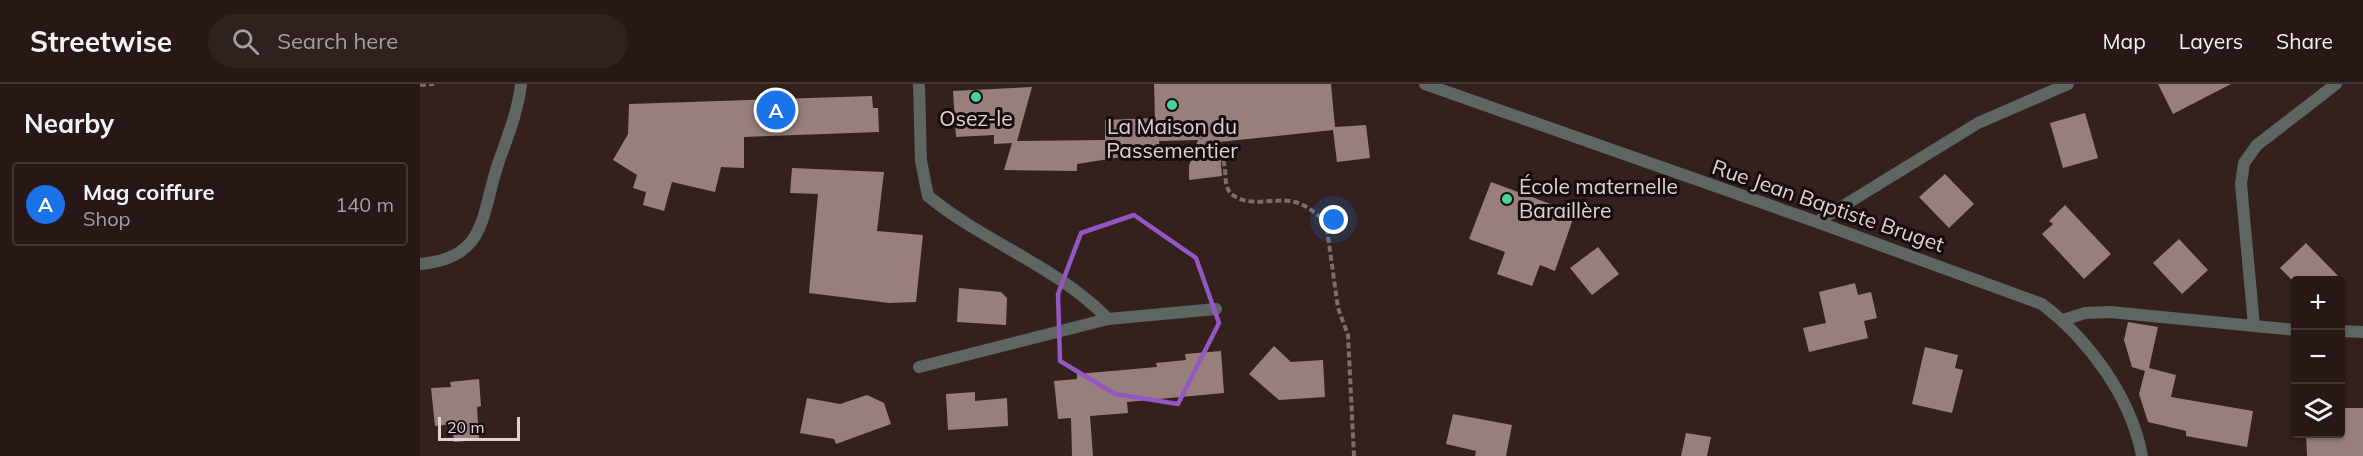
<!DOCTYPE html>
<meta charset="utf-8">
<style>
body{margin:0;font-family:Mulish,sans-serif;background:#2f211e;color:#f1f3f6}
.controls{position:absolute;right:18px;bottom:18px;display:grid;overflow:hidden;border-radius:6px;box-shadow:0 2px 4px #0004}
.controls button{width:54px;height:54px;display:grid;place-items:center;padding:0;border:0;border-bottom:2px solid #433734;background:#271815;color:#f1f3f6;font:30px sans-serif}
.scale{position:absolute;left:18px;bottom:15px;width:82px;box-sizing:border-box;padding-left:6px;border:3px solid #e0d2d0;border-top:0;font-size:16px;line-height:21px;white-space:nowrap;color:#e0d2d0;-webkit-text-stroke:4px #150c0b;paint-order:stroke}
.you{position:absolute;left:914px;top:136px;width:21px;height:21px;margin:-15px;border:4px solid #fff;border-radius:50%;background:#1a73e8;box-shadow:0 0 0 9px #1a73e833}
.badge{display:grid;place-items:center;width:39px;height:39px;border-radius:50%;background:#1a73e8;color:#fff;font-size:20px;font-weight:700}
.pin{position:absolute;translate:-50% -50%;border:3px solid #fff;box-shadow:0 2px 6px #0006}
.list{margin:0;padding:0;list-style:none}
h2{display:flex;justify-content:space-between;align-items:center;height:78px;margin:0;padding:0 24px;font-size:26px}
h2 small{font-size:20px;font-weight:400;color:#a4a0a0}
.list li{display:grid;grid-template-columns:39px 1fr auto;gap:18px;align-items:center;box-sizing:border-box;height:84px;margin:0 12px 12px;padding:0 12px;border:2px solid #433734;border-radius:6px}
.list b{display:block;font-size:22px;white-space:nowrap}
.list p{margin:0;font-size:20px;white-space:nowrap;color:#a4a0a0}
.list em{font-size:20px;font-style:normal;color:#a4a0a0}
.icon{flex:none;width:33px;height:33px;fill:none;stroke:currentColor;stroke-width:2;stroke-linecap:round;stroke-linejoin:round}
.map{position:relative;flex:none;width:1943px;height:372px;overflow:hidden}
header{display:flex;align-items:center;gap:36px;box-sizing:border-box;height:84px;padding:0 30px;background:#271815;border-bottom:2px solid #433734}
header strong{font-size:28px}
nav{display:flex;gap:33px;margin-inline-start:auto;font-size:21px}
.search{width:420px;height:54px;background:#2f211e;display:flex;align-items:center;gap:15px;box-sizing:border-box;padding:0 21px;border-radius:33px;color:#a4a0a0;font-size:22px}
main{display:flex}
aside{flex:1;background:#271815}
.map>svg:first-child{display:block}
</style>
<header>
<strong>Streetwise</strong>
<div class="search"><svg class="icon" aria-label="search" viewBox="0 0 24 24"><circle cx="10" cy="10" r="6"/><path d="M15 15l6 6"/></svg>Search here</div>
<nav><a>Map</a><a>Layers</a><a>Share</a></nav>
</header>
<main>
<aside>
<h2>Nearby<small></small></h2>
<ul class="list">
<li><span class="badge">A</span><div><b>Mag coiffure</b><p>Shop</p></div><em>140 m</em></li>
</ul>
</aside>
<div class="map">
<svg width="1943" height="372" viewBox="0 0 1943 372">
<rect width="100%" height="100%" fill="#34201c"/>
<path fill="#987f7b" d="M734,0h177l4,43 31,-2 4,33 -33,4 -4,-32 -114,12 3,34 -33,4v-14l9,-26 -39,1 1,10 -83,13v7l-73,-1 8,-27 -18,1v-9l-38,2 -3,-46 79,-4 -15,54 88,-1v-20l50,-2z
M1738,0h73l-58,30z
M452,12l1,12h5l1,24 -135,5v31l-23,-1 -6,25 -43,-10 -8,29 -21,-6 3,-13 -13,-4 4,-13 -24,-15 15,-26 1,-30z
M1665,29l13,45 -35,10 -13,-45z
M372,84l92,4 -7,59 46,4 -7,67 -27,1 -80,-10 9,-99 -28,-1z
M1525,90l29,30 -25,24 -30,-31z
M1071,98l84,31 -20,58 -15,-6 -8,21 -35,-12 8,-22 -36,-13z
M1645,121l46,49 -27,25 -42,-45 11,-10 -4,-3z
M1759,155l29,31 -26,24 -29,-31z
M1886,159l36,37h-50l-12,-12z
M1178,163l21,27 -27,21 -22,-27z
M1435,199l3,12 13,-3 6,26 -13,3 4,17 -59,14 -6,-24 23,-5 -7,-31z
M539,204l42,4 6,6 -1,27 -49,-3z
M1708,238l30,5 -9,41 27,7 -5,22 82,14 -6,36 -61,-11v-5l-38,-9 -9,-28 6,-23 -13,-4 -8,-27z
M854,262l17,16 32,-2 2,37 -46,3 -30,-26z
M1505,263l33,8 -3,13 8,2 -11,43 -40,-9z
M801,267l3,42 -97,9 1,11 -38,3 3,40h-21l-1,-38 -13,1 -4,-38 23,-2v-5l80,-7 -1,-4 30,-3 -1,-6z
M59,295l2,27 -4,1 2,33 -25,2 -2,-18 -17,2 -4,-38 20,-1 -1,-5z
M555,308v9l32,-3 1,28 -60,4 -2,-36z
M447,311l17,8 7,21 -55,20 -2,-5 -34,-6 7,-35 33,6z
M1920,324h23v48h-56l-1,-22h34z
M1033,330l59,11 -6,31h-31l1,-5 -30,-7z
M1266,349l25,4 -4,19h-26z"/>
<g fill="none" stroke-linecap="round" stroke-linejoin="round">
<path stroke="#7f6d6a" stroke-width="4" stroke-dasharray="6 3" stroke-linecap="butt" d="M0,1l14,-1
M779,41l2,13c8,6 18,12 22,22 5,13 -2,30 13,37 17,10 40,0 59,5 12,3 21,12 31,20l12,86 10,27 6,121"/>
<path stroke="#5d6662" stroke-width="12" d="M499,0l2,77 7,35c56,46 130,71 180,123
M1005,0l392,138 225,82c47,36 89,93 100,152
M1397,138l161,-99 90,-39
M0,180c68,-6 61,-50 78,-100 9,-26 20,-52 23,-80
M1643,236l22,-7 25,-1 186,18
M1834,242l-13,-142 3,-21 13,-18 79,-61
M1920,247l23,1
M499,283l189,-48 108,-10"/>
</g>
<path fill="none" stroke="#9456c3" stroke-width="4.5" stroke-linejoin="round" d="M714,131l62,43 23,65 -41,81 -63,-10 -55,-33 -2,-67 23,-61z"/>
<g fill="#41d4a1" stroke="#150c0b" stroke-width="2">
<circle cx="556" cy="13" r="6"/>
<circle cx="752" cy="21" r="6"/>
<circle cx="1087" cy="115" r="6"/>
</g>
<g text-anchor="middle" stroke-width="6" stroke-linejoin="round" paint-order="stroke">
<g font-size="21" fill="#e0d2d0" stroke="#150c0b">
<text x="556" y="42">Osez-le</text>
<text x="752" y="50">La Maison du<tspan x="752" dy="24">Passementier</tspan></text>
<text x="1099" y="110" text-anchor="start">École maternelle<tspan x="1099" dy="24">Baraillère</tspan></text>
</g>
<g font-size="21" fill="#e0d2d0" stroke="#150c0b">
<text transform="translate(1408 122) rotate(19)" y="7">Rue Jean Baptiste Bruget</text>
</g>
</g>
</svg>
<div class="controls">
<button>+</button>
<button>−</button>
<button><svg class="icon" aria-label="layers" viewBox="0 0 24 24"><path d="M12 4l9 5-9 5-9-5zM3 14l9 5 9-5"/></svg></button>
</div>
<div class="scale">20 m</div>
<div class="you"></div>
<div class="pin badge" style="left:356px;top:26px">A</div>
</div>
</main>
